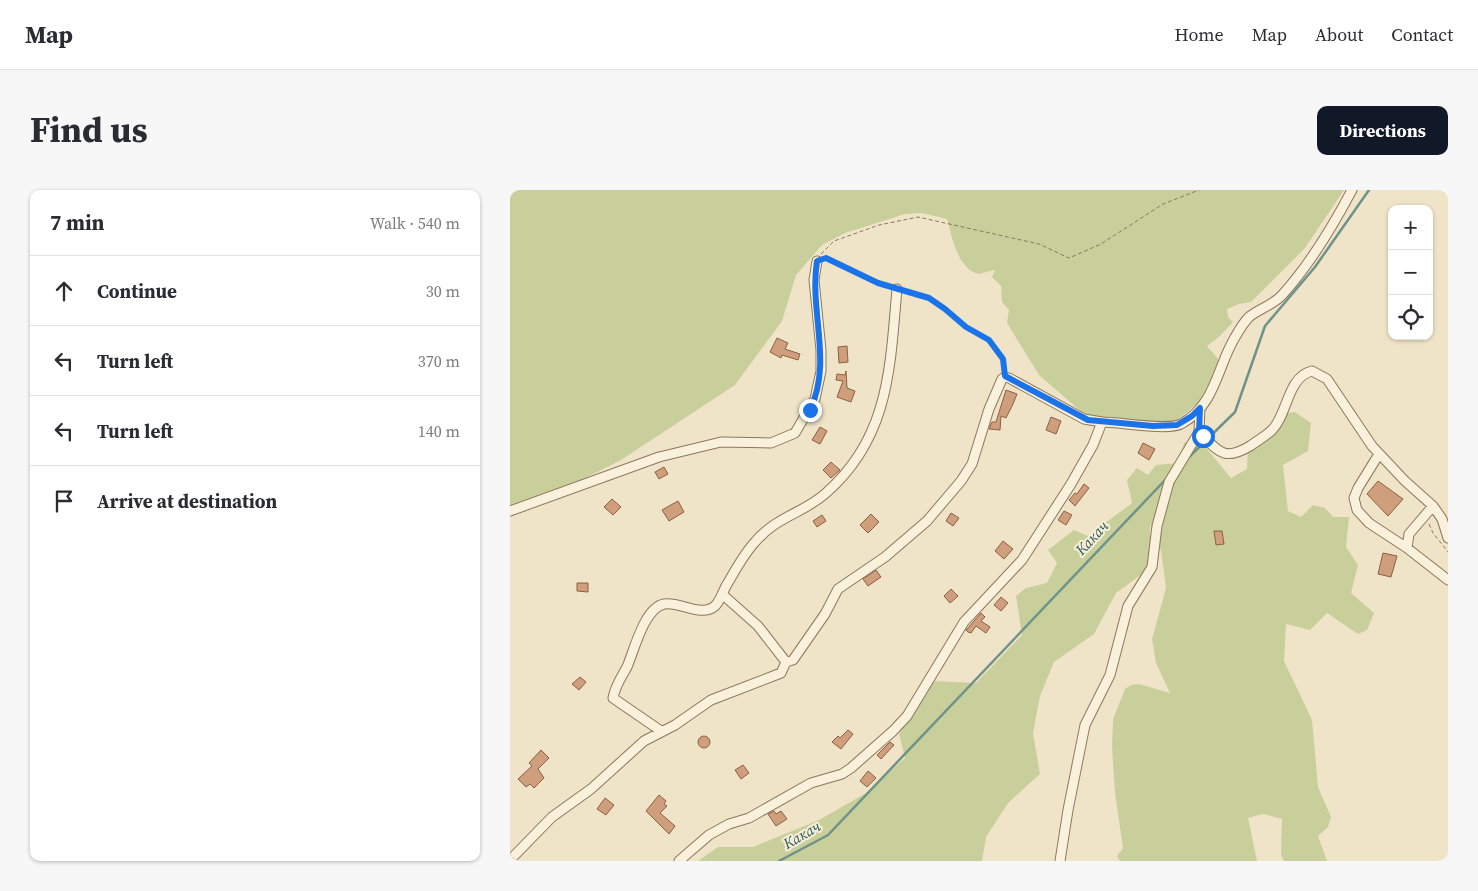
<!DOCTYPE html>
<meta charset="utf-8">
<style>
body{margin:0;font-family:"Source Serif 4",serif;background:#f7f7f7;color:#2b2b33}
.controls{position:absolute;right:15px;top:15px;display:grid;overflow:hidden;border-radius:10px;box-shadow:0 1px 4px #0004}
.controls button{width:45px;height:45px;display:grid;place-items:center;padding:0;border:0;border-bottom:1px solid #e1e1e2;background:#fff;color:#2b2b33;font:25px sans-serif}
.stop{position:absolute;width:15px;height:15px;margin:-11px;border:4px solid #1a73e8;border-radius:50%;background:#fff}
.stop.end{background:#1a73e8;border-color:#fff;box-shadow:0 1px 5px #0008}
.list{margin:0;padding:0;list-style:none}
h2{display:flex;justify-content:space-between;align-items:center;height:65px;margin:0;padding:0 20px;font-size:21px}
h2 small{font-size:16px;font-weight:400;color:#7c7c81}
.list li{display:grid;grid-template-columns:32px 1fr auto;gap:15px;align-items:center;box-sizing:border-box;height:70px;padding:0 20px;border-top:1px solid #e1e1e2}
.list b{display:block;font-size:19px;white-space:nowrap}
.list em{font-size:16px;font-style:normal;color:#7c7c81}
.icon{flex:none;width:28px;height:28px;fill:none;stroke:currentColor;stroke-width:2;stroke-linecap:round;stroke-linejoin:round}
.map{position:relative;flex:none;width:938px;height:671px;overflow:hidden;border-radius:10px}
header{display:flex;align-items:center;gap:30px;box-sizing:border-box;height:70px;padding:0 25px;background:#fff;border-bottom:1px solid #e1e1e2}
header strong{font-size:24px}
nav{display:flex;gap:28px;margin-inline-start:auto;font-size:18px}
.intro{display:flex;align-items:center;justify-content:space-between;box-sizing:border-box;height:120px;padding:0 30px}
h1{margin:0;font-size:35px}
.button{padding:12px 22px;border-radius:10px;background:#111827;color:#fff;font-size:18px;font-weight:700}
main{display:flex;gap:30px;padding:0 30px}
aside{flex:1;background:#fff;border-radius:10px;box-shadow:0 1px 4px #0004}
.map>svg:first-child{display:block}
</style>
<header>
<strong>Map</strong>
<nav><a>Home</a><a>Map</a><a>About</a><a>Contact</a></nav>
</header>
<div class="intro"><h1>Find us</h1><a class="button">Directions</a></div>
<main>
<aside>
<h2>7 min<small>Walk · 540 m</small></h2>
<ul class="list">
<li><svg class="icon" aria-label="ahead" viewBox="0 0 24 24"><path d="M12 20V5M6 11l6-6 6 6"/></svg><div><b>Continue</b></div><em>30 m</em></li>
<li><svg class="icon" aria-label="left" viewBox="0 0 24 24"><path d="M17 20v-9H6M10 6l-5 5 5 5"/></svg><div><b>Turn left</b></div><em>370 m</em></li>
<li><svg class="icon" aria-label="left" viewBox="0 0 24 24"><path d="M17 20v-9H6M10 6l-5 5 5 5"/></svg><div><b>Turn left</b></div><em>140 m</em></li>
<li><svg class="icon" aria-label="arrive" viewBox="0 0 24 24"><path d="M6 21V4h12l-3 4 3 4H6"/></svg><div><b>Arrive at destination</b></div></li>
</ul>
</aside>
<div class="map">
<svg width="938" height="671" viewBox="0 0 938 671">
<rect width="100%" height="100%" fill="#f0e4c8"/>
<path fill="#c9cf9b" d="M0,0h834l-39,58 -54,54 -12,2 -12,5 1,8 5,5 -13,14 -13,10 12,14 -3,13 -13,26 -27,22h-84l-53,-46 -32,-52 2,-13 -7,-8 -1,-16 -9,-9 3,-7 -17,4c-21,-6 -26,-38 -31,-55l-25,-6 -17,1 -60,19 -23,12 -26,30 -14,46 -47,64 -114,75 -53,27 -58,20z
M785,222l16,11 -3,28 -25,14 5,46 13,6 12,-12 12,3 8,9h16l-3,30 12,18 -7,28 23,20 -7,17 -9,4 -31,-21 -17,17 -24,-6 -2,37 28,59 6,67 13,30 -3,10 -10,9 9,25h-43l-3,-6 1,-36 -19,-5 -15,4 9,43h-137l-3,-5 6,-8 -8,-55 -3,-46 1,-28 12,-30 6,-4 8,-1 31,9 -14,-30 -4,-24 14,-51 -5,-38 -11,-26v44l-34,25 -22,41 -40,28 -14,34 -7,37 7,41 -32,29 -22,34 -4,24h-284l20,-14h35l66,-27 47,-27 39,-35 -6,-24 32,-53 45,2 46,-48 -6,-39 10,-8 21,-5 10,-20 -9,-13 26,-20 14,6 44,-33 -5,-23 10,-12 11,7 8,-10 23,-2 5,-20 13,-6 34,41 16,-9 1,-20 39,-36z"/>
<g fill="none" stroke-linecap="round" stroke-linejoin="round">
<path stroke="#6f938a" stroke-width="2.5" d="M678,268l47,-46 30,-86 50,-59 54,-77
M269,671l49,-26 340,-358"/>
</g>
<path fill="#cf9f7d" stroke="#8d5f41" d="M267,148l11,5 -3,6 15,5 -2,6 -16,-5 -1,3 -11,-6z
M337,156l1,16 -9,1 -1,-16z
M336,181l1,17 8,3 -4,11 -14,-5 6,-16 -7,-1 1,-6 8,1z
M496,200l11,4 -4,10 -7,14 -5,-2 -1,14 -11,-1 3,-7h4z
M541,227l10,4 -5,13 -10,-4z
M310,237l7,4 -7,13 -8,-4z
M633,253l12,6 -6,11 -11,-7z
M321,272l9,8 -9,8 -8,-8z
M154,277l4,7 -9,5 -4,-7z
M868,291l25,18 -15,17 -21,-22z
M574,294l5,4 -14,18 -6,-6 6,-7 2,1z
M102,309l9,8 -8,8 -9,-8z
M168,311l6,11 -15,9 -7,-11z
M554,321l8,4 -6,10 -8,-5z
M441,323l8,5 -6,8 -7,-5z
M361,324l8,8 -11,11 -8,-8z
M312,325l4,6 -9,6 -4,-6z
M704,341h8l2,13 -8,1z
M493,351l10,8 -9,10 -9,-8z
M873,363l14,3 -6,21 -13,-3z
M366,380l5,7 -13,9 -5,-7z
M67,393h11v9l-11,-1z
M441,399l7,7 -8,7 -6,-7z
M491,407l7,6 -7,8 -7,-6z
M471,423l4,4 -4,4 9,6 -4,6 -10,-7 -5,7 -3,-1 -2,-2 2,-2z
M70,487l6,5 -7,8 -7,-6z
M338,540l5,4 -12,15 -9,-7 6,-6 2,2z
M188 552a6 6 0 1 1 12 0a6 6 0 1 1-12 0Z
M380,552l4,3 -13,14 -4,-4z
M31,560l8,8 -11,11 6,9 -10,10 -4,-4 -4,3 -8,-8 14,-13 -3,-3z
M233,575l6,8 -8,6 -6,-9z
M358,581l8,7 -9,9 -7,-6z
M149,605l7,6 -2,3 3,2 -7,7 15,13 -6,8 -23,-23z
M95,608l9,7 -8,10 -9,-6z
M264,621l2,3 5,-3 6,8 -11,7 -8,-12z"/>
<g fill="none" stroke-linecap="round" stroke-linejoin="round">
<g stroke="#8d765c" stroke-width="11">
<path id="street" d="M690,218l-1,24c19,19 25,30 51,14 7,-5 16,-10 22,-16 16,-16 15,-53 40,-59l15,8 45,67 33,35 28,25 9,13 6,19
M869,264l-21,34 -4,10 3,12 12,13 38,25 41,32
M0,321l149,-54 62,-15 50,1 24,-10 20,-34 6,-28v-21l-7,-70 3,-19
M897,358l2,-14 24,-28
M212,404l36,32 28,36
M151,541l-48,-33c2,-12 8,-20 14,-31 7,-16 17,-59 37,-63 16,-3 37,14 51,2 5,-5 8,-14 11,-20 9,-15 17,-31 29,-44 22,-26 49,-29 71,-49 64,-56 64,-127 71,-204
M0,670l42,-43 39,-28 53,-48 31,-16 36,-25 70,-27 5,-11 7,-2 32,-46 13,-25 47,-32 42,-36 34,-40 11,-17 17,-55 13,-30 3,-2 4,1 75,41 18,3
M169,671l30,-26 20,-11 20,-6 62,-35 31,-9 9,-6 42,-37 14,-15 57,-94 58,-62 49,-76 22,-39 9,-23c18,0 65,9 79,2 34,-18 36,-56 53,-85 4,-7 9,-16 15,-22 11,-9 25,-12 34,-23 28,-31 50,-68 69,-104
M550,671l8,-51 17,-85 25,-50 18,-69 24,-39 5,-41 12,-44 30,-50"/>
</g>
<path stroke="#8d765c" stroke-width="1" stroke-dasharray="4 2.5" stroke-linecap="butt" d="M311,64l13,-13 45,-16 39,-8 121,27 30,14 32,-14 62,-40 36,-14
M315,69l65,27
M396,101c32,10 35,17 60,36 17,12 36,18 38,41
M919,334l4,9 15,19"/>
<use href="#street" stroke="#faf1dc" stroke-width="9"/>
</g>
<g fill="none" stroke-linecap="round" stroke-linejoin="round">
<path stroke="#1a73e8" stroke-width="6" d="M300,220c23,-49 -1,-98 7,-149l9,-3 52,25 51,15 16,11 21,18 23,13 14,19 2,17 83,44 65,6 24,-1 15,-9 8,-8 -1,24 4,4"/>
</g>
<g text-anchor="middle" stroke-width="4" stroke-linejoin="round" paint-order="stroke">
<g font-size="15" font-style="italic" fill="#2f5d5a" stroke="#f7eed8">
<text transform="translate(582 348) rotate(-47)" y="5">Какач</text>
<text transform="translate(292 645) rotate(-30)" y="5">Какач</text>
</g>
</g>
</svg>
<div class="controls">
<button>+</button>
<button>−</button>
<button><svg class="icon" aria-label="locate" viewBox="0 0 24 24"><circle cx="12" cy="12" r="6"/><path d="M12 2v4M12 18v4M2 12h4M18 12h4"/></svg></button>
</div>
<div class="stop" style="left:693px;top:246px"></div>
<div class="stop end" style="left:300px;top:220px"></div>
</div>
</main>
